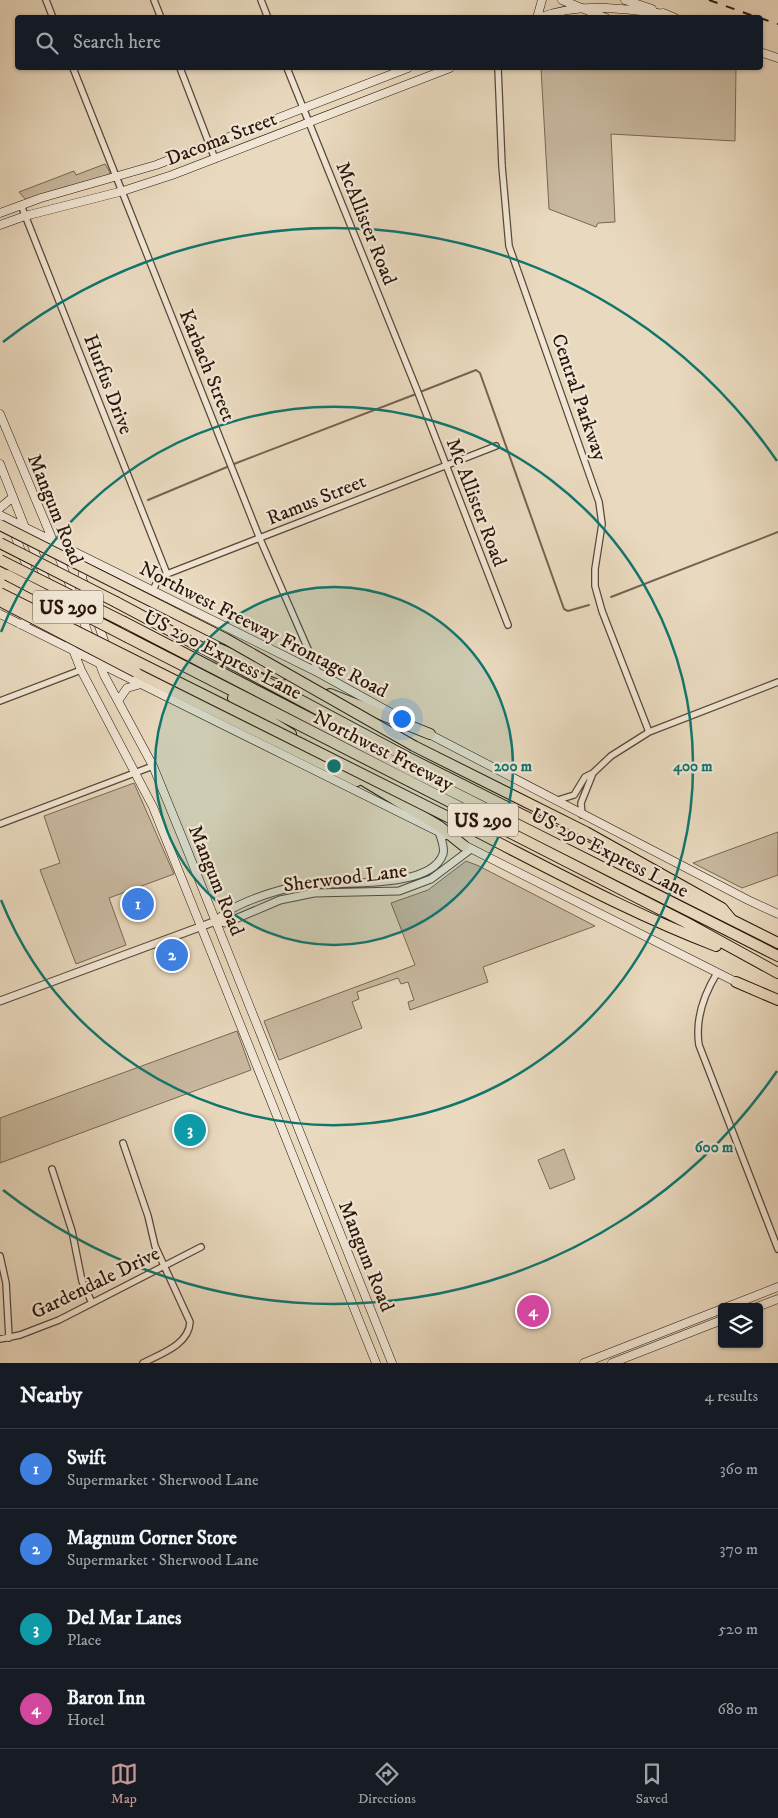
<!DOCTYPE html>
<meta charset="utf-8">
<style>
body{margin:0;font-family:"IM FELL DW Pica",serif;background:#20242c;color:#f1f3f6}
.controls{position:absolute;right:15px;bottom:15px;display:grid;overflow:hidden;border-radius:5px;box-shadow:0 1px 4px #0004}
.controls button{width:45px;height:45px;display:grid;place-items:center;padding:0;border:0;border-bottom:1px solid #363941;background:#171b24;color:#f1f3f6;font:25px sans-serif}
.you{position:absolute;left:401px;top:718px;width:18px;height:18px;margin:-12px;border:4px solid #fff;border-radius:50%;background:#1a73e8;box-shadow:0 0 0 8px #1a73e833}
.badge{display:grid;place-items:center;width:32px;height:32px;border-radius:50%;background:#c59692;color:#fff;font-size:16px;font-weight:700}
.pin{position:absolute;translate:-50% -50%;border:2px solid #fff;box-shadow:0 1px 5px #0006}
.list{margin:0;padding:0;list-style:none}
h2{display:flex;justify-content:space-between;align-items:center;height:65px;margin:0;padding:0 20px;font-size:21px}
h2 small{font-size:16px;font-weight:400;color:#9ea1a6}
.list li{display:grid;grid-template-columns:32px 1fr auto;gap:15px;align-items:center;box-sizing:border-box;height:80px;padding:0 20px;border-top:1px solid #363941}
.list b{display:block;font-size:19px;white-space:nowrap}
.list p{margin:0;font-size:16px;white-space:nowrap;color:#9ea1a6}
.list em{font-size:16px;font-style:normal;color:#9ea1a6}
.icon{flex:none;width:28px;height:28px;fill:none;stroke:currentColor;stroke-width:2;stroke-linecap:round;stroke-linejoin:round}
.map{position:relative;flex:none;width:778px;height:1363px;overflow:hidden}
.search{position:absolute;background:#171b24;box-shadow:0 1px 4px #0004;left:15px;right:15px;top:15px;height:55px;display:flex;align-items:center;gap:12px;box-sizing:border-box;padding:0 18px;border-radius:5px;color:#9ea1a6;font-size:19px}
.sheet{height:385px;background:#171b24}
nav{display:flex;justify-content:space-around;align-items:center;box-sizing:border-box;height:70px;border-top:1px solid #363941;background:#171b24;font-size:14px;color:#9ea1a6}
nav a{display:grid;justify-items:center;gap:2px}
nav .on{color:#c59692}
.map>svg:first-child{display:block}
</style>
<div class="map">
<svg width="778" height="1363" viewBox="0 0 778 1363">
<rect width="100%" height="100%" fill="#e9d9be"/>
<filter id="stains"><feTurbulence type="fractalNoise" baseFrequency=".004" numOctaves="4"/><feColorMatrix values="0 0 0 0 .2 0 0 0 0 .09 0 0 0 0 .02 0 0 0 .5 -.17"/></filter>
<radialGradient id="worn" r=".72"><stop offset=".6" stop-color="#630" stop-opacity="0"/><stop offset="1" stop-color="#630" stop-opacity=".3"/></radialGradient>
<path fill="#c8b89f" stroke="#786754" d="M541,68h195l-1,73 -124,-7 4,88 -17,1 -2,4 -47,-18z
M105,164l5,8 -2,5 -82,23 -7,-8 55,-21 2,4z
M134,783l40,91 -65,24 17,47 -50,19 -36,-94 20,-7 -16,-47z
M778,832v43l-36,13 -49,-25z
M466,861l13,5 116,60 -112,41 5,15 -78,28 -2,-8 6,-2 -6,-18 -7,2 -3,-6 -41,14 2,7 -7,3 10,26 -83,32 -15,-39 151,-56 -24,-62 37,-13z
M237,1031l14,39 -251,93v-45z
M564,1149l11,30 -25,10 -12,-29z"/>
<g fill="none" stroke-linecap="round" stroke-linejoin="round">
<path stroke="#756351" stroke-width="2" d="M420,392l56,-22 4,3 84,236 4,2 21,-6
M148,500l91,-38 177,-68
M611,597l167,-65"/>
<g stroke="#594737" stroke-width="8">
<path id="minor" d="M46,0l7,18
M154,0l7,18
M261,0l7,18
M73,68l187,471 58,133
M180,68l35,91
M287,68l130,322 91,235
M498,68l4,98 7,80 90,256 3,22 -7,45v17l7,25 47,121
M21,205l146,369
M153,590l4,-8 10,-8 329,-128
M0,701l81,-31
M558,800l16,-5 11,-18 8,-4 18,-17 38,-24 129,-50
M582,815l-1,-12 12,-30
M0,824l153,-58
M717,973c-14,23 -22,46 -18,72l79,204
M123,1143l25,73 7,30 35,76c-1,23 -30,32 -47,41
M52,1169l20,62 10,50 10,22
M0,1256l6,27 3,55
M0,1339l20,-4 39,-15 142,-73"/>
</g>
<g stroke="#594737" stroke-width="9">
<path id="tertiary" d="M216,921l10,2 54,-23 34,-7 85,-2 32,-12 40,-30
M0,1001l216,-80c15,-17 60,-31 83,-35 32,-6 131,6 144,-32 2,-7 -2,-15 -4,-22"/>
</g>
<g stroke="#29160a" stroke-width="9">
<path id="secondary" d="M562,0l44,18
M625,0l27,9
M663,13l12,5
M537,18l5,-18
M539,18c41,-17 85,-9 127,-4
M760,52l18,6
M0,213l41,-15 115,-33 252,-97
M0,225l25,-9 98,-25 49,-16 278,-107
M0,414l53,127 51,134 49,91 31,76 208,521
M0,464l81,206 72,137 223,556
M0,508l13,-11
M0,515l319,158 85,47
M13,530l27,71c1,15 -7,18 -20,23
M89,567l-5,1 -2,10 25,71
M0,614l445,221
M118,701l9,-13 14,-4
M427,733l321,167 30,14
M460,843l280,141
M727,1307l51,-20
M757,1307l21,-8
M584,1363l138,-54
M612,1363l110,-43"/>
</g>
<g stroke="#29160a" stroke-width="12">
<path id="motorway" d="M116,602l291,155 371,186
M124,622l284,147 370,187
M129,638l556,284 93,51
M210,645l72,30
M136,672l221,109
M330,694l100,40
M233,698l58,36
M414,746l172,86 136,76 9,11
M351,773l88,53 25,20
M458,822c85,43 169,90 258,124
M736,982l42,18"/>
</g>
<use href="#minor" stroke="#f1e6d5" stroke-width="5.5"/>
<use href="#tertiary" stroke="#f1e6d5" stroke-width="7"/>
<use href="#secondary" stroke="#f1e6d5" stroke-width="8"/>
<use href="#motorway" stroke="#e9d9be" stroke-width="10"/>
<path stroke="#29160a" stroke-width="2" stroke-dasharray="9 9" stroke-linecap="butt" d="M709,0l50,18
M760,18l18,6"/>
<g stroke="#29160a" stroke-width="12" stroke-linecap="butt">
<path id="motorway-bridge" d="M0,525l226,114 188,107
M0,543l116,59
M0,560l124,62
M7,575l122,63
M0,593l458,229
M0,601l136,71"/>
</g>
<use href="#motorway-bridge" stroke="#e9d9be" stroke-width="10"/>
</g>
<circle cx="334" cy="766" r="179" fill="#0f766e" fill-opacity=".12"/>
<g fill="none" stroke="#0f766e" stroke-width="2.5">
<circle cx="334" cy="766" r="179"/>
<path d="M1 632A359 359 0 1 1 1 900"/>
<path d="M777 1071A538 538 0 0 1 3 1190M3 342A538 538 0 0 1 777 461"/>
</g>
<g text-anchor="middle" stroke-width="4.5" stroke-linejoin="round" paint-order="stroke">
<g fill="#f1e6d5" stroke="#655447" stroke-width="1">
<rect x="33" y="590.5" width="70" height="33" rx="4"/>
<rect x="448" y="803.5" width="70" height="33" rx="4"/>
</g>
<g font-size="19" font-weight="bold" fill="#29160a">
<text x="68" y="614">US 290</text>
<text x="483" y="827">US 290</text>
</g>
<g font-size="20" fill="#29160a" stroke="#f1e6d5">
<text transform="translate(221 138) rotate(-21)" y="7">Dacoma Street</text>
<text transform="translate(367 223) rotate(68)" y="7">McAllister Road</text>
<text transform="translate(208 365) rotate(68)" y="7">Karbach Street</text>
<text transform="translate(109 384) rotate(69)" y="7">Hurfus Drive</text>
<text transform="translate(580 397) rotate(71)" y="7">Central Parkway</text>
<text transform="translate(316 499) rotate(-22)" y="7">Ramus Street</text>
<text transform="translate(477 502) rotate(69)" y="7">Mc Allister Road</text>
<text transform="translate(56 509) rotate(68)" y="7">Mangum Road</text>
<text transform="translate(264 629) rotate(27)" y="7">Northwest Freeway Frontage Road</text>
<text transform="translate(223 654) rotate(27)" y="7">US 290 Express Lane</text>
<text transform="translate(384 750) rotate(27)" y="7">Northwest Freeway</text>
<text transform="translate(610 852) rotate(27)" y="7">US 290 Express Lane</text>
<text transform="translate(345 877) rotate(-7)" y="7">Sherwood Lane</text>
<text transform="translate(217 880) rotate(68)" y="7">Mangum Road</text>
<text transform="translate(367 1256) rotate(68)" y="7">Mangum Road</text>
<text transform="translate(95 1282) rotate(-26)" y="7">Gardendale Drive</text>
</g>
</g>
<circle cx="334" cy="766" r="8" fill="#0f766e" stroke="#f1e6d5" stroke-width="2.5"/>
<g font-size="15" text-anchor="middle" font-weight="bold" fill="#0f766e" stroke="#f1e6d5" stroke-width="4.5" stroke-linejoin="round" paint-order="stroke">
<text x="513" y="771">200 m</text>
<text x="693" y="771">400 m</text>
<text x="714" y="1152">600 m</text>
</g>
<rect width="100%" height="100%" filter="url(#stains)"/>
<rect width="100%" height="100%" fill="url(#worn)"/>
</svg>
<div class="controls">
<button><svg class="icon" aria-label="layers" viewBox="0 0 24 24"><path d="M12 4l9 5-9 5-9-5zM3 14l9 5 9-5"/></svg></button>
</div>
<div class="you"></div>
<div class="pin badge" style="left:138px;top:904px;background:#3f7fe0">1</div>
<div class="pin badge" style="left:172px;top:955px;background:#3f7fe0">2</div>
<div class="pin badge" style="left:190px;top:1130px;background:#0f9aa8">3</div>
<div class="pin badge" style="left:533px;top:1311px;background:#d1479c">4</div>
<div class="search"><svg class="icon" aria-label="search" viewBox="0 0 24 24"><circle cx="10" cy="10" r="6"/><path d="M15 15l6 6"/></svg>Search here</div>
</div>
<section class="sheet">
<h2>Nearby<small>4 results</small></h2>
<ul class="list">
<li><span class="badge" style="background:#3f7fe0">1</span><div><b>Swift</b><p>Supermarket · Sherwood Lane</p></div><em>360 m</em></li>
<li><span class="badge" style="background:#3f7fe0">2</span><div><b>Magnum Corner Store</b><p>Supermarket · Sherwood Lane</p></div><em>370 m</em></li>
<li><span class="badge" style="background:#0f9aa8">3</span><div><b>Del Mar Lanes</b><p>Place</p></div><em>520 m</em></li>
<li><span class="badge" style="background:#d1479c">4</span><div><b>Baron Inn</b><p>Hotel</p></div><em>680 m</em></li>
</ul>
</section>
<nav>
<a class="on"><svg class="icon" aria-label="map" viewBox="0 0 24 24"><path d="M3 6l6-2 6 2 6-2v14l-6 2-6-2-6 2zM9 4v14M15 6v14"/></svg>Map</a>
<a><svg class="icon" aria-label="directions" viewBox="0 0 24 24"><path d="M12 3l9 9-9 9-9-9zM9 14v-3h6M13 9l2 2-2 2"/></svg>Directions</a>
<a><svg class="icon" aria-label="saved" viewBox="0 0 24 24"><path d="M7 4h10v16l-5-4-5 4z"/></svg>Saved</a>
</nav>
